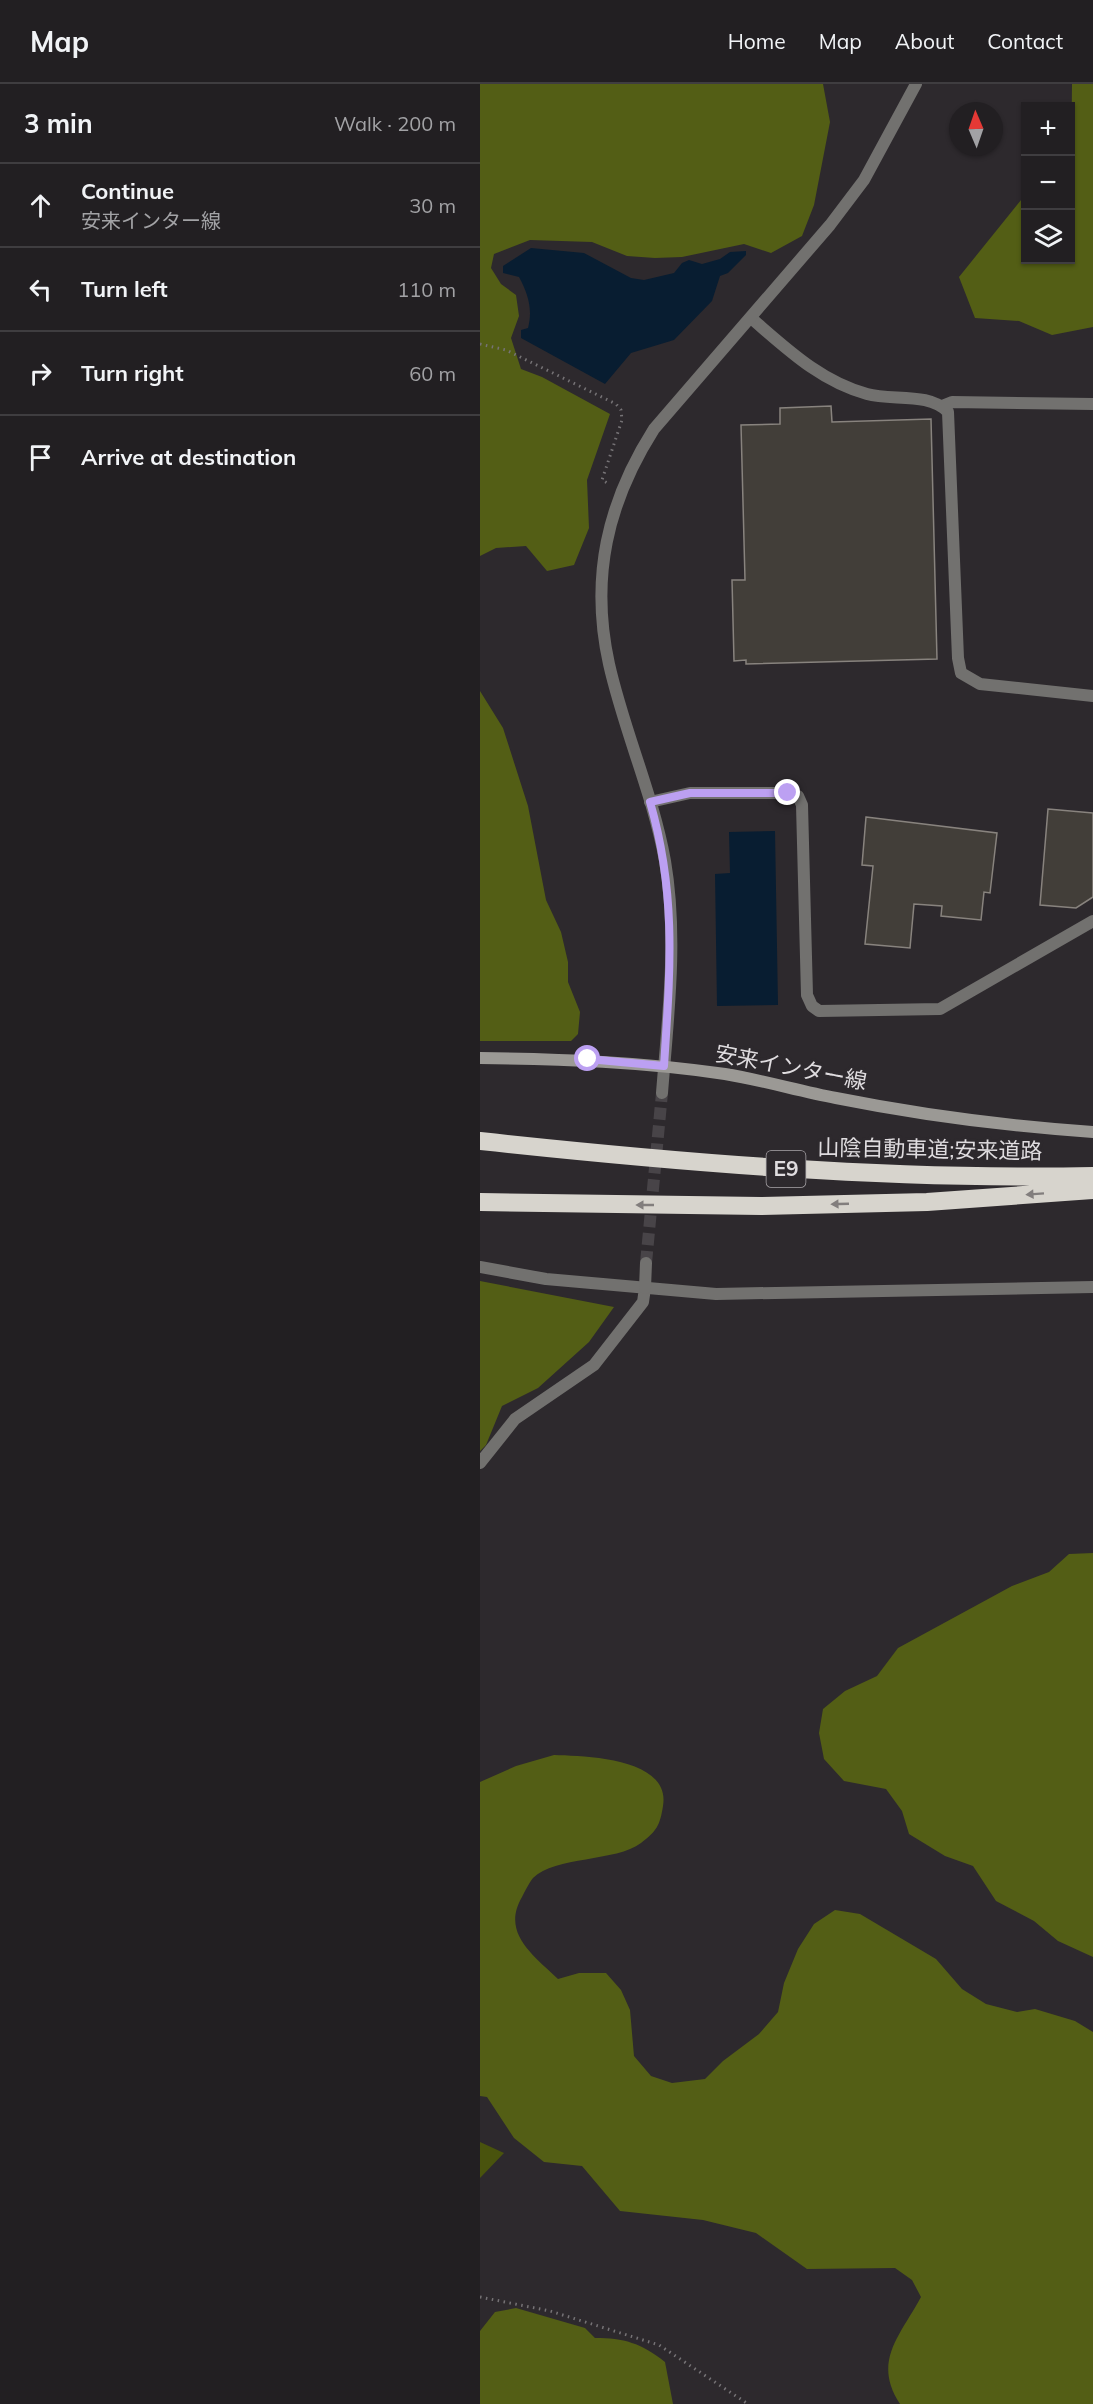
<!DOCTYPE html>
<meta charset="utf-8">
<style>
body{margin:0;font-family:Mulish,"Noto Sans JP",sans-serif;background:#2a272a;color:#f1f3f6}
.controls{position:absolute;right:18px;top:18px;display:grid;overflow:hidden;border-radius:0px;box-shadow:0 2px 4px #0004}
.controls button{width:54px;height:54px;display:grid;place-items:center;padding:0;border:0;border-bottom:2px solid #3f3d40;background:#221f22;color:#f1f3f6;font:30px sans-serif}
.compass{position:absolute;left:469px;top:18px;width:54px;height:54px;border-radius:50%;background:#221f22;box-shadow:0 2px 4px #0004;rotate:358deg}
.stop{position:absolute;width:18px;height:18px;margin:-14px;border:4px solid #bca0f2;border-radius:50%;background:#fff}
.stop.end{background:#bca0f2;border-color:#fff;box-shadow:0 2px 6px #0008}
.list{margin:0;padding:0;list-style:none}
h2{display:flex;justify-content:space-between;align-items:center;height:78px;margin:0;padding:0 24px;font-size:26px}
h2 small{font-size:20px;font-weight:400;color:#a2a2a5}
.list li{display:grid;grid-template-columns:39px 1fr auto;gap:18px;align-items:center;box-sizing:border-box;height:84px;padding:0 24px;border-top:2px solid #3f3d40}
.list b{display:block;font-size:22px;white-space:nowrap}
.list p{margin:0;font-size:20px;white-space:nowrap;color:#a2a2a5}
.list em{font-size:20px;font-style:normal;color:#a2a2a5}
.icon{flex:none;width:33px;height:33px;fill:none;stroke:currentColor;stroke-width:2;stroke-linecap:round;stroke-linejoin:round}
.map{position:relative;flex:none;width:613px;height:2320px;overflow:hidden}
header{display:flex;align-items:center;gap:36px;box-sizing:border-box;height:84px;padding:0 30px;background:#221f22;border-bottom:2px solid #3f3d40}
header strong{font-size:28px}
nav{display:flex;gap:33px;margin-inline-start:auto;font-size:21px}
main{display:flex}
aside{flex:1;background:#221f22}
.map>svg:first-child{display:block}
</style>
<header>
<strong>Map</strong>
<nav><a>Home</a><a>Map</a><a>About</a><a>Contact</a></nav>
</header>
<main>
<aside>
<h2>3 min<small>Walk · 200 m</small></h2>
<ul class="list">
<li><svg class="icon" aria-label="ahead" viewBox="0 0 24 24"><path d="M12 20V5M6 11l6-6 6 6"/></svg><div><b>Continue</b><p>安来インター線</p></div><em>30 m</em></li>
<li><svg class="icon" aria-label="left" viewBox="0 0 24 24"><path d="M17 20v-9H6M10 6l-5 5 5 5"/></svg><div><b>Turn left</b></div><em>110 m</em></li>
<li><svg class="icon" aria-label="right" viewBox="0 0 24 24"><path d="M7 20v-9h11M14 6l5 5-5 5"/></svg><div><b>Turn right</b></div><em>60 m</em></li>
<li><svg class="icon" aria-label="arrive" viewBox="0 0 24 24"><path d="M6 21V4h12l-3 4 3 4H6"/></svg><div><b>Arrive at destination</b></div></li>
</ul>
</aside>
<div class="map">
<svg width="613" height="2320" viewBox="0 0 613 2320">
<rect width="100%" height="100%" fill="#2d292d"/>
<path fill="#49530d" d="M0,2058l24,11 -24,25z"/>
<path fill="#535e15" d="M0,0h343l7,38 -16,83 -12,31 -31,17 -27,-9 -62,13 -27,1 -28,-2 -35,-14 -62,-2 -36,14 -3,14 10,16 15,11 3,21 -8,22 10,31 21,8 68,37 -23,66 2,48 -15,37 -27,6 -21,-25 -30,2 -16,8z
M592,0h21v243l-41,8 -33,-14 -44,-3 -16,-41 66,-82 1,65h44z
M0,607l23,37 25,78 18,94 15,32 7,30v20l12,30 -2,22 -7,7h-91z
M0,1197l134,26 -25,35 -51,46 -36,18 -16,39 -6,6z
M613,1469v404l-35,-16 -24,-20 -38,-20 -23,-35 -28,-10 -36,-22 -7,-23 -16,-22 -42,-8 -20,-22 -5,-26 4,-24 22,-18 32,-15 21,-28 114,-62 37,-14 20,-18z
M74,1671c32,1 117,3 109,51 -3,19 -6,25 -22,37 -25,19 -86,13 -108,35 -4,5 -8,13 -11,19 -21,36 11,58 36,82l21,-6h27l15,17 9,20 4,46 17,20 21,7 33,-4 18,-18 36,-27 19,-22 6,-29 14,-34 16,-25 21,-14 25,4 76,45 26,30 24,15 31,8 18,-3 40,12 18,11v372h-193c-28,-43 0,-68 21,-107l-9,-17 -17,-12 -88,1 -51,-36 -53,-13 -83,-9 -38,-45 -38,-4 -30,-24 -27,-41 -7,-1v-314l36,-16z
M36,2224l69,20 10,10c29,0 46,5 70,24l8,42h-193v-73l15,-19z"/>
<path fill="#081d31" d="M51,164l53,5 47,25 13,2 30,-7 8,-10 7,-3 13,4 18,-5 10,-7 16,-1v4l-18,18 -8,3 -8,25 -38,39 -43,13 -26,31 -84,-46v-8l7,-2c5,-19 0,-34 -9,-51l-16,-4v-7z
M295,747l3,174 -61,1 -2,-132 15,-1 -1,-41z"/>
<path fill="#423e39" stroke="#88837e" stroke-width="1.5" d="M351,322l1,16 99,-3 6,240 -191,5v-4l-12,1 -2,-81h13l-4,-155 39,-1v-16z
M568,725l45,4v84l-17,11 -36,-3z
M386,733l131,16 -7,60 -6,-1 -3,28 -40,-4 1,-10 -28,-2 -4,44 -45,-4 8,-78 -11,-1z"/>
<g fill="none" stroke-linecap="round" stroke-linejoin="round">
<path stroke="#484448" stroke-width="12" stroke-dasharray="12 6" stroke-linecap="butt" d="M166,1179l16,-170"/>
<path stroke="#767376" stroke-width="3" stroke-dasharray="1.5 4.5" stroke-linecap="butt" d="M0,260l26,6 110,54 5,6 1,10 -20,60 7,4
M0,2213l70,14 109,34 89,59"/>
<path stroke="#72716f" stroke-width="12" d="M271,234c36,31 69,63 116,76 25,7 62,-2 81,18l10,246 3,15 19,11 113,12
M462,322l10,-4 141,2
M170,718l40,-9h98l10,3 4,9 5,190 5,11 7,5 121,-2 153,-88
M0,1183l66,12 170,15 377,-7
M0,1379l35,-44 79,-54 49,-63 2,-14"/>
<path stroke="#72716f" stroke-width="12" d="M182,1009c6,-76 16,-156 3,-232 -12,-67 -41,-130 -56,-197 -19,-86 -2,-161 45,-235l176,-204 34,-45 52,-96
M165,1204l1,-25"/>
<path stroke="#9b9995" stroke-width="12" d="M0,974c82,1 163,4 245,16 37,6 74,17 111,24 85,17 170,28 257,34"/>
<path stroke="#d7d4cd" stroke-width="18" d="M0,1057c204,22 408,39 613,35
M0,1118l281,4 166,-4 166,-12"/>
</g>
<defs><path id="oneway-solid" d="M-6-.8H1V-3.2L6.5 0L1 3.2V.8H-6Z" transform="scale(1.5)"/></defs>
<g fill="#827e7d">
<use href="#oneway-solid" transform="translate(555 1110) rotate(176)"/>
<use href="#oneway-solid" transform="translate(360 1120) rotate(178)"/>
<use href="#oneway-solid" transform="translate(165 1121) rotate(-180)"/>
</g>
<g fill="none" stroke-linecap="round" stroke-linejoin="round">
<path stroke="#bca0f2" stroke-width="8" d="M108,975l76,7c6,-94 13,-171 -14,-264l40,-9h98"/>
</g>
<g text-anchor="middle" stroke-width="6" stroke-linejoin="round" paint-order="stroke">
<rect fill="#2d292d" stroke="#aaa6aa" stroke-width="1.5" x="286.5" y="1067" width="39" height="36" rx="4.5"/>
<g font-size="21" font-weight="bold" fill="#dfdcdf">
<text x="306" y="1092">E9</text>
</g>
<g font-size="22" fill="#dfdcdf" stroke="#2d292d">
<text transform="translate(311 983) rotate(11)" y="8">安来インター線</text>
<text transform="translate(450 1065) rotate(1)" y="8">山陰自動車道;安来道路</text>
</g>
</g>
</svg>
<div class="controls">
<button>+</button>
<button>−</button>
<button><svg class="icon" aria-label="layers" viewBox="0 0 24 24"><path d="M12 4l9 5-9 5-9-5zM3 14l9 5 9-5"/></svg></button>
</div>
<svg class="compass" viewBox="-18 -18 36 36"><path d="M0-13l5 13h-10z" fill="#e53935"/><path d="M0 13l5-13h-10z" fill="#a2a2a5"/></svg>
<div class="stop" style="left:108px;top:975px"></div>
<div class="stop end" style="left:308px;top:709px"></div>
</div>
</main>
